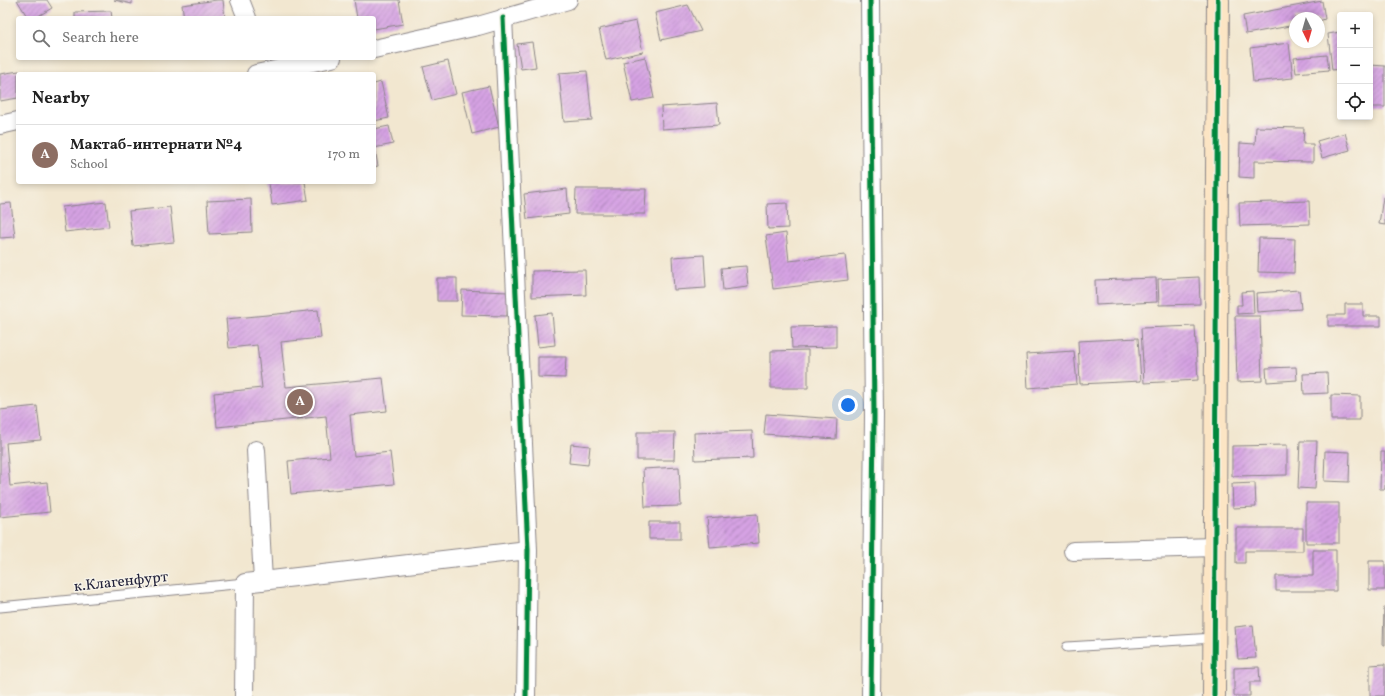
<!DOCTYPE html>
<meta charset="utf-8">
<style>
body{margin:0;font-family:Vollkorn,serif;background:#f6f6f6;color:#222}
.controls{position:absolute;right:12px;top:12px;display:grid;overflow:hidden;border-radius:4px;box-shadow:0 2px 6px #0003}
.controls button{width:36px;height:36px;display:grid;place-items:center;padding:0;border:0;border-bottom:1px solid #e0e0e0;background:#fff;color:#222;font:20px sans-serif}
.compass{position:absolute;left:1289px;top:12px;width:36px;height:36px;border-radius:50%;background:#fff;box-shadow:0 2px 6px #0003;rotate:175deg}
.you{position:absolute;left:848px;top:405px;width:14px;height:14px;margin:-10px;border:3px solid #fff;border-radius:50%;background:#1a73e8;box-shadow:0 0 0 6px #1a73e833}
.badge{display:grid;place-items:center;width:26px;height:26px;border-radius:50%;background:#d1495b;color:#fff;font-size:13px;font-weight:700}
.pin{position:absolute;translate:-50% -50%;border:2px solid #fff;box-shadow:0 1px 4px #0006}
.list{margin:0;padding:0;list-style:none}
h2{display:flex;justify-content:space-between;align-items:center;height:52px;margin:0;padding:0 16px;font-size:17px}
h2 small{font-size:13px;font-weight:400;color:#767676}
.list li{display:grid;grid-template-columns:26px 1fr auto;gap:12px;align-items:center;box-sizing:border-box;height:60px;padding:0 16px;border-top:1px solid #e0e0e0}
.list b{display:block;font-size:15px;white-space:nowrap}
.list p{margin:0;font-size:13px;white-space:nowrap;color:#767676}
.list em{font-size:13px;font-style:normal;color:#767676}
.icon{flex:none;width:22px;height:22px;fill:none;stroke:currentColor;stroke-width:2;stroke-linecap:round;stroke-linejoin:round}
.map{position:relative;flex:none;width:1385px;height:696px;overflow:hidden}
.search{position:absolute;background:#fff;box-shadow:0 2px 6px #0003;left:16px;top:16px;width:360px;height:44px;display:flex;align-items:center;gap:10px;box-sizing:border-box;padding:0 14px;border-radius:4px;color:#767676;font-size:15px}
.panel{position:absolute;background:#fff;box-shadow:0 2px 6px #0003;left:16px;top:72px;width:360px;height:112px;border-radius:4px}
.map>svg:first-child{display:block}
</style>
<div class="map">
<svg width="1385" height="696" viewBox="0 0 1385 696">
<defs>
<pattern id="building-hatch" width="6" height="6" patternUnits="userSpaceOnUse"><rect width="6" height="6" fill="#d5a2e3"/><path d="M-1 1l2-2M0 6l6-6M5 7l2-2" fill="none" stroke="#ac84b9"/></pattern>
</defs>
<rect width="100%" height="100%" fill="#f7f3e8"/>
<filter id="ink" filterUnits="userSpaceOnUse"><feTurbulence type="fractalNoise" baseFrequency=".025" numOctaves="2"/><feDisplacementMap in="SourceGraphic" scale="8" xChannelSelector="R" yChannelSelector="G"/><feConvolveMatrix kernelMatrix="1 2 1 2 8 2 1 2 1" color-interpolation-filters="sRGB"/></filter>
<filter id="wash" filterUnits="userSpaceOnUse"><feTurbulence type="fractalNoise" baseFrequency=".012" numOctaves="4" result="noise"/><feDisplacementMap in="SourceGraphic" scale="16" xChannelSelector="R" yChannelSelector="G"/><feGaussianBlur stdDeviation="0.9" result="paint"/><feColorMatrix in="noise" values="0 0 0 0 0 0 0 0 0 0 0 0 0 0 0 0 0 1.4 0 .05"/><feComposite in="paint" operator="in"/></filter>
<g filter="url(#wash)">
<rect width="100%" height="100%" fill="#f2e7d0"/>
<g id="blocks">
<path fill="url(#building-hatch)" d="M17,0h30l5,8 -17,10h-7z
M114,0h18v4z
M217,0h6l2,18h-41l-2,-13z
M354,0h45l4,24 -29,5v-11h-17z
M1322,1l3,18 -6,2v-3h-24v7l-49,9 -3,-18z
M688,5l13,26 -40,9 -6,-27z
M111,11l1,7h-37v-6z
M636,21l7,31 -37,8 -7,-31z
M1340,32v37l-8,1 -4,-36z
M532,42l4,25 -15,2 -4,-25z
M1289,43l4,35 -40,4 -3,-34z
M1327,55l2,15 -33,3 -2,-15z
M645,57l9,41 -22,4 -9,-40z
M448,61l8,33 -24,6 -9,-33z
M1370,65l15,1v41h-15z
M19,71l1,3h-2v24l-18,3v-27z
M587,71l5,49 -28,2 -5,-49z
M381,82l8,36 -15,3v-37z
M489,86l10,41 -27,7 -10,-42z
M717,103l2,22 -57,4 -1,-22z
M389,126l4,18 -19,4v-19z
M1256,127l48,1 -1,16h10v18l-59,-1v17l-15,-1 1,-34 15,1z
M1345,133l5,17 -28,8 -5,-17z
M375,149l3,17 -4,1v-17z
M277,182h28l3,18 -36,5 -3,-22z
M567,189l2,25 -42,5 -3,-25z
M576,189h70l-1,25h-70z
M1383,197l2,1v27l-6,-1z
M251,199l1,33 -43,2 -2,-33z
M1309,201l1,23 -70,2 -1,-23z
M106,202l3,25 -44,5 -3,-25z
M11,203l4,34 -15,1v-34z
M787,203l1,25 -20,1 -1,-25z
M170,207l4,35 -41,4 -4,-35z
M786,233l3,28 56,-6 3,25 -75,9 -7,-53z
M1259,238l36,1 -1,34 -36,-1z
M704,255l2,33 -32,2 -2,-33z
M746,266l2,21 -25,3 -2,-22z
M585,270l1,25 -54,2v-26z
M1199,277l1,27 -41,1 -1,-26z
M437,278h20v23h-20z
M1156,278l1,24 -61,3 -1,-25z
M462,290l46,2 -1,24 -46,-1z
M1299,290l2,19 -44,3 -1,-19z
M1253,291l1,22 -17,1v-9h5l-1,-13z
M1345,304h18v12h18v10h-53v-11h17z
M318,310l3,28 -40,4 5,45 97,-9 4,33 -37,4 4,41 36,-4 4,32 -103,10 -3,-33 42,-4 -4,-41 -109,11 -3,-34 48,-5 -5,-43 -28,3 -3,-29z
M552,313l3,32 -17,2 -3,-32z
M1235,316h25l2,65 -25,1z
M836,326v21l-44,1 -1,-21z
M1195,326l3,54 -54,3 -3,-55z
M1138,338l3,43 -61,3 -2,-43z
M808,350v38h-37v-37z
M1074,351l3,33 -49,4 -2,-34z
M538,357h28l-1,21 -27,-1z
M1296,367l1,13 -30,2 -1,-14z
M1327,373l1,20 -24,1 -1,-20z
M1331,395l29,1v24h-29z
M37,406l4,34 -35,3 4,43 37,-4 3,30 -50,5v-107z
M766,414l71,5 -1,20 -72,-5z
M752,431l1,27 -58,2 -1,-27z
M637,432h38l-1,28h-37z
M1300,441h17l-2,48 -17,-1z
M571,444l19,2 -2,19 -19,-2z
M1287,445v30l-55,1v-30z
M1325,451l25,1 -1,30 -25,-1z
M1381,452h4v37h-5z
M679,467l2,39 -36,1 -2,-38z
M1255,483l1,24 -23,1 -1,-24z
M1306,503h33v40h-33z
M757,514l2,29 -49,4 -3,-29z
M649,522h31v17h-31z
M1236,528h67v23h-58v12h-9z
M1313,550h23v41h-60v-15h37z
M1369,561h16v29h-16z
M1384,608h1v37h-2z
M1253,625l3,33 -18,1 -3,-32z
M1385,664v32h-15v-31z
M1259,667l1,15h-10v14h-16v-28z"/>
</g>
</g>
<g filter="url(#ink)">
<use href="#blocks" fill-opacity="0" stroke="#8a8486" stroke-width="1"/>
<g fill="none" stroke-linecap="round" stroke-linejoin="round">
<g stroke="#8a8486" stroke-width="11">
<path id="lane" d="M0,607l245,-24
M1067,647l147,-9"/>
</g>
<g stroke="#8a8486" stroke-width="20">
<path id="street" d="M240,0l7,18
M870,0l4,416 -3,280
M503,18l25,532 -2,146
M374,49l104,-23 90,-26
M256,74l76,-16
M0,125l18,-4
M256,450l7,131
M1073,551l142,-4
M244,696l1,-113 283,-33"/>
</g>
<g stroke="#8a8486" stroke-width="24">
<path id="secondary" d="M1214,696l4,-696"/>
</g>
<use href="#lane" stroke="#fff" stroke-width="9"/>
<use href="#street" stroke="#fff" stroke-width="18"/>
<use href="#secondary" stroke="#fce5c4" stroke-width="22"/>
<g stroke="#f7f3e8" stroke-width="8">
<path id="cycleway" d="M870,0l4,416 -3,280
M503,18l25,532 -2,146
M1214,696l4,-696"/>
</g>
<use href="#cycleway" stroke="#00873e" stroke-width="5"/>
</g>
</g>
<g text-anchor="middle" stroke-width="3" stroke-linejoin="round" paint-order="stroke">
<g font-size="15" fill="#22223b" stroke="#f7f3e8">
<text transform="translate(121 581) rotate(-6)" y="5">к.Клагенфурт</text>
</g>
</g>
</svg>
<div class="controls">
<button>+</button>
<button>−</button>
<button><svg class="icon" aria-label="locate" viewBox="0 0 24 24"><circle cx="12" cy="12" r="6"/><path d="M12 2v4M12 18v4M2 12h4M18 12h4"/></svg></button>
</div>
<svg class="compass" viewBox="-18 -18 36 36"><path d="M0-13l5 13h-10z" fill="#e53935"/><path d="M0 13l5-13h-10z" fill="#767676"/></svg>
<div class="you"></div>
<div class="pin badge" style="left:300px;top:402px;background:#8d6e63">A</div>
<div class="search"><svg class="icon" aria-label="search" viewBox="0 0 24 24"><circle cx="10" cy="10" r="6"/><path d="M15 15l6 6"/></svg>Search here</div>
<section class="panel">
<h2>Nearby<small></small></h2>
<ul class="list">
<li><span class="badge" style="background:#8d6e63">A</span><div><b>Мактаб-интернати №4</b><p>School</p></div><em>170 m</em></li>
</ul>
</section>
</div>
